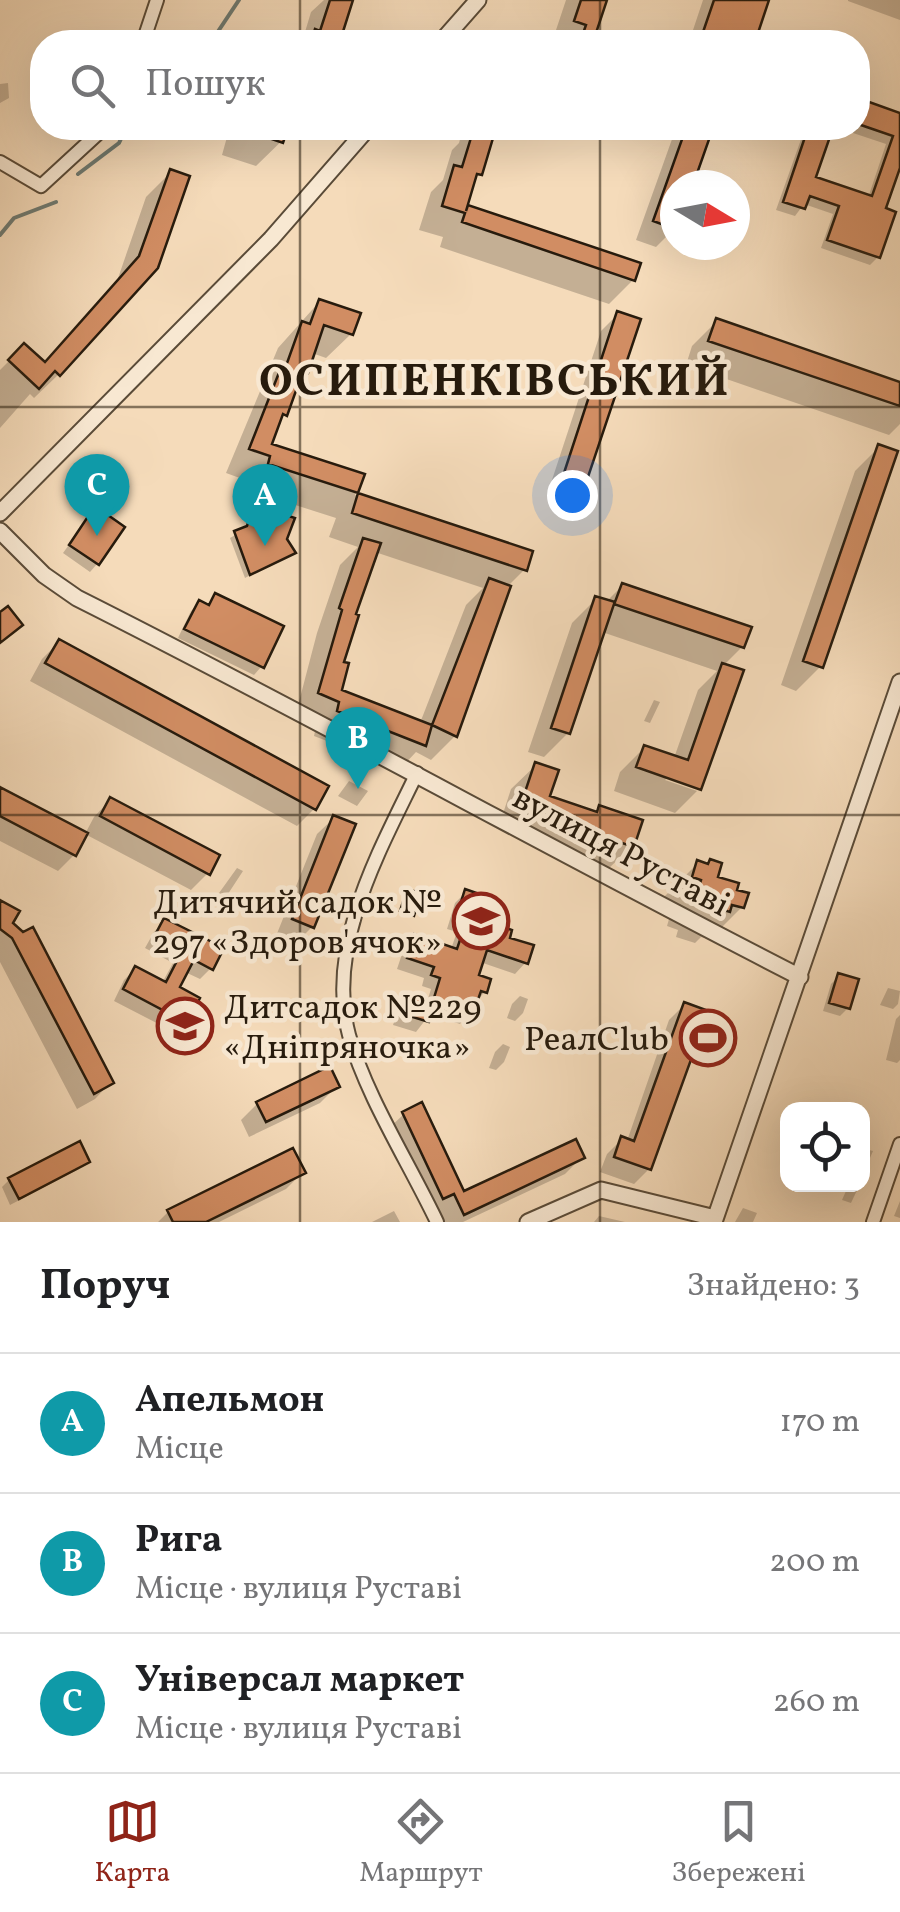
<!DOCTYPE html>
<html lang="uk">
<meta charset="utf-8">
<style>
body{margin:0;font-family:Vollkorn,serif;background:#f2f2f2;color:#202124}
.controls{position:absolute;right:30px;bottom:30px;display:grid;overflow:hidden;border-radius:20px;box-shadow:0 10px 40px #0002}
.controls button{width:90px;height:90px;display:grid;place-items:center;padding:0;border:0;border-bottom:2px solid #e0e0e0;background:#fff;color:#202124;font:50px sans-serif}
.compass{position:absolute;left:660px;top:170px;width:90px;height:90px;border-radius:50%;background:#fff;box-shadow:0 10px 40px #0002;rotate:100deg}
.you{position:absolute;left:572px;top:495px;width:35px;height:35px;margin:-25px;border:8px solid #fff;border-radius:50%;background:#1a73e8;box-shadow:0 0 0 15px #1a73e833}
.badge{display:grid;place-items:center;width:65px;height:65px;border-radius:50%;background:#8f2418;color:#fff;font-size:32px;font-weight:700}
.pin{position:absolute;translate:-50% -82px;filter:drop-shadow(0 2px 5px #0008)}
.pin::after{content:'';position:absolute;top:52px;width:35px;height:30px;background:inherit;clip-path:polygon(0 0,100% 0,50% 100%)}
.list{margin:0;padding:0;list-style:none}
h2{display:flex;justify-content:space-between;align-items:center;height:130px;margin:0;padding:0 40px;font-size:42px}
h2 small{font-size:32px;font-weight:400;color:#757577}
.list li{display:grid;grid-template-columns:65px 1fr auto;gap:30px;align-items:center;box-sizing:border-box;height:140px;padding:0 40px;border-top:2px solid #e0e0e0}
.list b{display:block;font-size:38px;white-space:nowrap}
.list p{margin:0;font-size:32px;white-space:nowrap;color:#757577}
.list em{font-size:32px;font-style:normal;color:#757577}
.icon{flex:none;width:55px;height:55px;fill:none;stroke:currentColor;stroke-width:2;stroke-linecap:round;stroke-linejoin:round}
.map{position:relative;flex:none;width:900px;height:1222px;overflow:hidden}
.search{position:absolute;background:#fff;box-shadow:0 10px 40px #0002;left:30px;right:30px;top:30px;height:110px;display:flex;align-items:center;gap:25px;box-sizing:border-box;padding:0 35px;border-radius:40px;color:#757577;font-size:38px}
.sheet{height:550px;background:#fff}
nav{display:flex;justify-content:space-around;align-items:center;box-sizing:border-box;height:140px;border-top:2px solid #e0e0e0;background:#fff;font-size:28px;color:#757577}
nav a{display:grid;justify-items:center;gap:5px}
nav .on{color:#8f2418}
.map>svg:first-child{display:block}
</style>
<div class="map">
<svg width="900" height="1222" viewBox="0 0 900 1222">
<rect width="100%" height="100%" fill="#f5dbba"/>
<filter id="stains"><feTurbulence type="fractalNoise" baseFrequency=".002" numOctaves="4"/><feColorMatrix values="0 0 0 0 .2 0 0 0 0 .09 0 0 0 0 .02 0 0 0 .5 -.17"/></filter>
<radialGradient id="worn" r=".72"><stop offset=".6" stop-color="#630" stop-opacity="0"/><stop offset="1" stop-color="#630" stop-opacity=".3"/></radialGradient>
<path fill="#0003" fill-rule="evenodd" d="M324,0h27l-12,36 -6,6h-31l9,-30z
M566,0h38l-10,31 26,9 -1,2h-67z
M703,0h63l-14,42h-63z
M900,0v20l-52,-19v-1z
M8,83l1,15 -9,5v-19z
M858,101l42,14v45l-17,50 -5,47 -8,8 -49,-17 12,-34 -29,-10 -9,12 -19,-6 29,-82h26l-18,51 55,19 18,-54 -48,-16h20z
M237,128h58l-39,38 -34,-11 5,-18z
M463,128h37l-10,10 -27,76 6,-6 164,72 -24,24 -169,-57 3,-10 -24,-7 12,-38 12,-12 9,-30 7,-7z
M676,128h34l-20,57h-15v43l-19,19 -20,-7z
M171,172l-16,95 -96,107 -25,24 -4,-4 -30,34v-58l24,-24 19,18 73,-80 30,-87z
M320,301l31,33 -25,24 -14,-5 -43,93 93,29 -7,20 175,58 -5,16 -16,16 -54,151 -24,24 -15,-8 -16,17 -86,-33 2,-10 -21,-9 22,-84 23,-68 18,-18 -29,-10 7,-19 -91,-29 3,-8 -22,-8 52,-125zM375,552l108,36 -17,17 -46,118 -34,-13 -1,-4 -46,-15 2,-28 12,-48z
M618,314l-34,168 -17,17 -19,-7 53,-161z
M717,321l183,63v40l-11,11 -203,-70 6,-19z
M879,447l-58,219 -25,25 -15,-6 74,-214z
M255,508l38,44 -48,26 -15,-40 14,-8z
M95,509l2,55 -7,8 -27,-19z
M622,586l120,61 -19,19 -24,123 -30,-13 -4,4 32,11 -22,22 -61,-22 6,-19 24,-24 30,10 24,-68 19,-19 -115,-39 -34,101 -24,24 -16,-5 44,-129 24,-24 10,3z
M215,596l46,71 -7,8 -76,-37 13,-27 8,-8 7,3z
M59,642l267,145 -12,22 -17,17 -267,-145 12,-22z
M654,700l6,2 -10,21 -6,-2z
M536,765l11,33 47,16 6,-6 32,38 -25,24 -86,-29 2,-7 -24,-8 12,-37z
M349,781l19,10 -11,15 -19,-10z
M0,789l85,45 9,-17 16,-17 98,73 -17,17 -106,-56 -11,21 -16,16 -58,-30z
M334,818l-22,109 -17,17 -19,-8 41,-102z
M698,863l21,2 -4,14 19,12 8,16 -32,32 -9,-2 -6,6 -19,-6 2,-7 -11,-4 4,-14 -10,-2 4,-14z
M237,868l6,3 -17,26 -7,-4z
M466,892l10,35 31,12 19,23 -11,12 -35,-12 -5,15 10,14 -25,33 -30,-10 -14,18 -23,-7 6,-18 11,-11 17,6 4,-13 -9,-3 2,-8 -27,-9 7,-21 11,-11 36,12 6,-17 -10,-3 8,-26z
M0,903l10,20 13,12 88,147 -16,17 -18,10 -77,-147z
M165,921l46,47 -11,11 -15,-7 -8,16 8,33 -11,11 -60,-31 10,-21 11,-11 27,14 11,-20 -28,-15 9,-16z
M839,976l9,32 -8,8 -17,-5 8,-27z
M888,988l12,3 -2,13 -5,5 -13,-4z
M520,996l8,3 -5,14 -8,8 -8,-3 5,-14z
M684,1005l34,25 -34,41 -35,98 -15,15 -34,-12 7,-18 15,-15 5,2 42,-121z
M900,1015v45l-3,3 -11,-3 10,-41z
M503,1044l7,3 -6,15 -8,8 -7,-2 6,-16z
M337,1086l-17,17 -71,34 -8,-17 16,-16z
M404,1114l59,81 119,-38 -17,17 -102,48h-20l-56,-92z
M862,1148l11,3 -9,21 -2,-1z
M87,1161l-8,8 -69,36 -8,-18 7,-7z
M302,1173l-16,16 -67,33h-61l10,-10z
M849,1184l10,2 -8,17 -9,-3z
M900,1201v17l-6,-2z
M743,1208l14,5 -4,9h-18z
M394,1211l6,11h-28z
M599,1216l26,6h-31z"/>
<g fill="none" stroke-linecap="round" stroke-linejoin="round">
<path stroke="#6e7a72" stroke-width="4" d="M200,42l17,-9 22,-33
M78,174l41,-31 7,-15
M0,235l14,-17 42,-16"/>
</g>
<path fill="#d18d63" stroke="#271b0d" stroke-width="2.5" d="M330,0h23l-12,38 -5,-2 -2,6h-23l4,-13 5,2z
M581,0h26l-10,30 34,12h-51l6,-17 -12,-4z
M714,0h55l-14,42h-30l-23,-7z
M858,98l42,15v55l-14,40 10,4 -16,46 -53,-18 12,-34 -29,-10 -5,13 -22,-7 25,-74h25l-17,49 56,19 21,-60 -35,-12z
M240,128h48l-5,15z
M474,128h22l-14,47 -5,-1 -11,37 2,-6 173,58 -6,18 -173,-59 3,-9 -23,-7 12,-41 8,2z
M686,128h27l-20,57h-18v44l-22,-8z
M170,169l20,7 -32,92 -98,108 -5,-5 -16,18 -31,-29 16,-17 21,19 94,-106z
M319,299l42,14 -8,22 -29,-10 -16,48 -5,-2 -16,45 -4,-2 -11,30 93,30 -7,19 -90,-29 2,-8 -21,-7 33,-84 4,1 16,-45 8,3z
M617,311l24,8 -55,164 -23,-7z
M716,318l184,64v24l-192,-65z
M878,444l20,7 -75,217 -20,-7z
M358,493l175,58 -6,20 -175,-58z
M254,505l41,13 -8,21 9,14 -46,22 -16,-44 13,-5z
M95,506l30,21 -26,38 -30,-20z
M363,538l18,5 -25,71 3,1 -15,47 5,1 -7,27 90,35 -6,21 -89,-35 2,-9 -21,-9 24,-83 -3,-2z
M489,578l22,8 -54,151 -25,-12z
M622,583l130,44 -8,21 -130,-44 -44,130 -19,-6 44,-132 20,6z
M215,593l69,33 -20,42 -80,-39 15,-29 10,5z
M8,606l15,19 -23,18v-31z
M59,639l270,147 -13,24 -271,-147z
M722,663l22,7 -43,120 -65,-23 8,-22 44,15z
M535,762l24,8 -9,26 47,16 2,-7 44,15 -9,27 -91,-30 3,-8 -24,-8z
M0,787l88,46 -12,23 -76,-40z
M110,797l110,58 -10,20 -110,-59z
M333,815l23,9 -42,104 -22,-9z
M710,859l12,4 -4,14 21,6 -2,7 12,3 -5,15 -12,-3 -2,7 -23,-7 2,-8 -12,-3 4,-14 -9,-3 5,-17 11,4z
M407,889l14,4 -7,23 -14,-5z
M465,889l23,8 -9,29 20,6 2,-6 11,4 -2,8 24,7 -6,19 -41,-14 -8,25 12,4 -4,14 -6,-2 -8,23 -34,-11 -10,19 -26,-8 6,-20 24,7 7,-23 -9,-3 3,-8 -27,-9 7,-24 43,15 9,-27 -10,-4z
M0,900l20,11 -7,12 10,9 10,-5 81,156 -20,11 -82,-156 -12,-9z
M164,918l60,30 -11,22 -19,-10 -14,27 20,11 -13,25 -64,-34 12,-23 31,16 16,-31 -28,-14z
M838,973l21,6 -9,30 -21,-6z
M684,1002l41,15 -5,14 -9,-3 -10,29 -8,-3 -42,116 -37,-13 7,-21 13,5z
M330,1066l10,21 -74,35 -10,-20z
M422,1102l42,89 112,-52 9,19 -121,57 -10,-21 -11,5 -41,-87z
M80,1141l10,21 -71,37 -11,-21z
M293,1148l13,25 -100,49h-33l-6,-12z"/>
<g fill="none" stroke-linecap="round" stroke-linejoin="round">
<g stroke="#5a4b38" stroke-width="16">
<path id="minor" d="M143,42l14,-42
M0,162l41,24 63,-58
M417,773c-37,77 -92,173 -68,262 17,61 60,128 88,187
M873,1222l27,-78"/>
</g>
<g stroke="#5a4b38" stroke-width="19">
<path id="tertiary" d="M441,42l37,-42
M0,513l271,-274 97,-111
M0,531l44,44 33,23c243,122 480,255 723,379
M528,1222l73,-32 114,28
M714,1222l186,-540"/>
</g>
<use href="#minor" stroke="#f8e8d2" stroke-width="12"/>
<use href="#tertiary" stroke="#f8e8d2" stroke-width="15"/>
</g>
<path fill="none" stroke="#271b0d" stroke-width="2.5" stroke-opacity="0.55" d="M300,0v42M600,0v42M300,128v1094M600,128v1094M0,407h900M0,815h900"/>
<defs>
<g id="school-ring" transform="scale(2.875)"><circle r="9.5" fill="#f8e8d2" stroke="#8f2418" stroke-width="1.5"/><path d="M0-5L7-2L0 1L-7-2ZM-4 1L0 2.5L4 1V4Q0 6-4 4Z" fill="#8f2418"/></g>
<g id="stadium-ring" transform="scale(2.875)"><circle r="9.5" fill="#f8e8d2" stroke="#8f2418" stroke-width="1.5"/><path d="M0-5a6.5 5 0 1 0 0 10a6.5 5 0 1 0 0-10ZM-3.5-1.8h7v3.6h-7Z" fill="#8f2418"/></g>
</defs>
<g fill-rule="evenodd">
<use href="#school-ring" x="481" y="921"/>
<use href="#school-ring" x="185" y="1026"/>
<use href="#stadium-ring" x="708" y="1038"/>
</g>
<g text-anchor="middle" stroke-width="9" stroke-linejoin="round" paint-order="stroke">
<g font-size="35" fill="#271b0d" stroke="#f8e8d2">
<text transform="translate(622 850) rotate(28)" y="12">вулиця Руставі</text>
</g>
<g font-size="35" fill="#271b0d" stroke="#f8e8d2" text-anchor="end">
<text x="442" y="913">Дитячий садок №<tspan x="442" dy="40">297 «Здоров'ячок»</tspan></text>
<text x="224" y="1018" text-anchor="start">Дитсадок №229<tspan x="224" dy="40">«Дніпряночка»</tspan></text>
<text x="669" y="1050">РеалClub</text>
</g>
<g font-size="45" font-weight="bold" letter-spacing="2.5" fill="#271b0d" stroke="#f8e8d2">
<text x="495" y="395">ОСИПЕНКІВСЬКИЙ</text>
</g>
</g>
<rect width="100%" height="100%" filter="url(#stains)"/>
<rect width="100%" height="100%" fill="url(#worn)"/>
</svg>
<div class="controls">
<button><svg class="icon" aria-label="locate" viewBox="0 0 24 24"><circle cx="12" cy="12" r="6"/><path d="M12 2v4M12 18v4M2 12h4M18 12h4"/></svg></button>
</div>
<svg class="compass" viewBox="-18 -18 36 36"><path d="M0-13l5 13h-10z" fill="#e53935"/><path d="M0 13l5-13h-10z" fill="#757577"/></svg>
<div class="you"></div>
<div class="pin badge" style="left:265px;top:546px;background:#0f9aa8">A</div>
<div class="pin badge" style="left:358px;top:789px;background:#0f9aa8">B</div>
<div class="pin badge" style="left:97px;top:536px;background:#0f9aa8">C</div>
<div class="search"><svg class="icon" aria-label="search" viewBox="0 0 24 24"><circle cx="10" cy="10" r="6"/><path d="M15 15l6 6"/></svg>Пошук</div>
</div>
<section class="sheet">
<h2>Поруч<small>Знайдено: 3</small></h2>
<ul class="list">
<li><span class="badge" style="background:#0f9aa8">A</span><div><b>Апельмон</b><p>Місце</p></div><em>170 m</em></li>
<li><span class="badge" style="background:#0f9aa8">B</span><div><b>Рига</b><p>Місце · вулиця Руставі</p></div><em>200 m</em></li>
<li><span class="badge" style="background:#0f9aa8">C</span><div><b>Універсал маркет</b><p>Місце · вулиця Руставі</p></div><em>260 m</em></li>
</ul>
</section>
<nav>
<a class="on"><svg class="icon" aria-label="map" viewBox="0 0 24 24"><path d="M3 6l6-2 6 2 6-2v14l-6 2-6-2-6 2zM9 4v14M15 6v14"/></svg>Карта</a>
<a><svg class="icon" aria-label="directions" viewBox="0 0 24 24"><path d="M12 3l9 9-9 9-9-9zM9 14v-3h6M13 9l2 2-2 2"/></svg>Маршрут</a>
<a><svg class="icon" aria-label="saved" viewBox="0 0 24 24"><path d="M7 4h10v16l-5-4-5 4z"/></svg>Збережені</a>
</nav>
